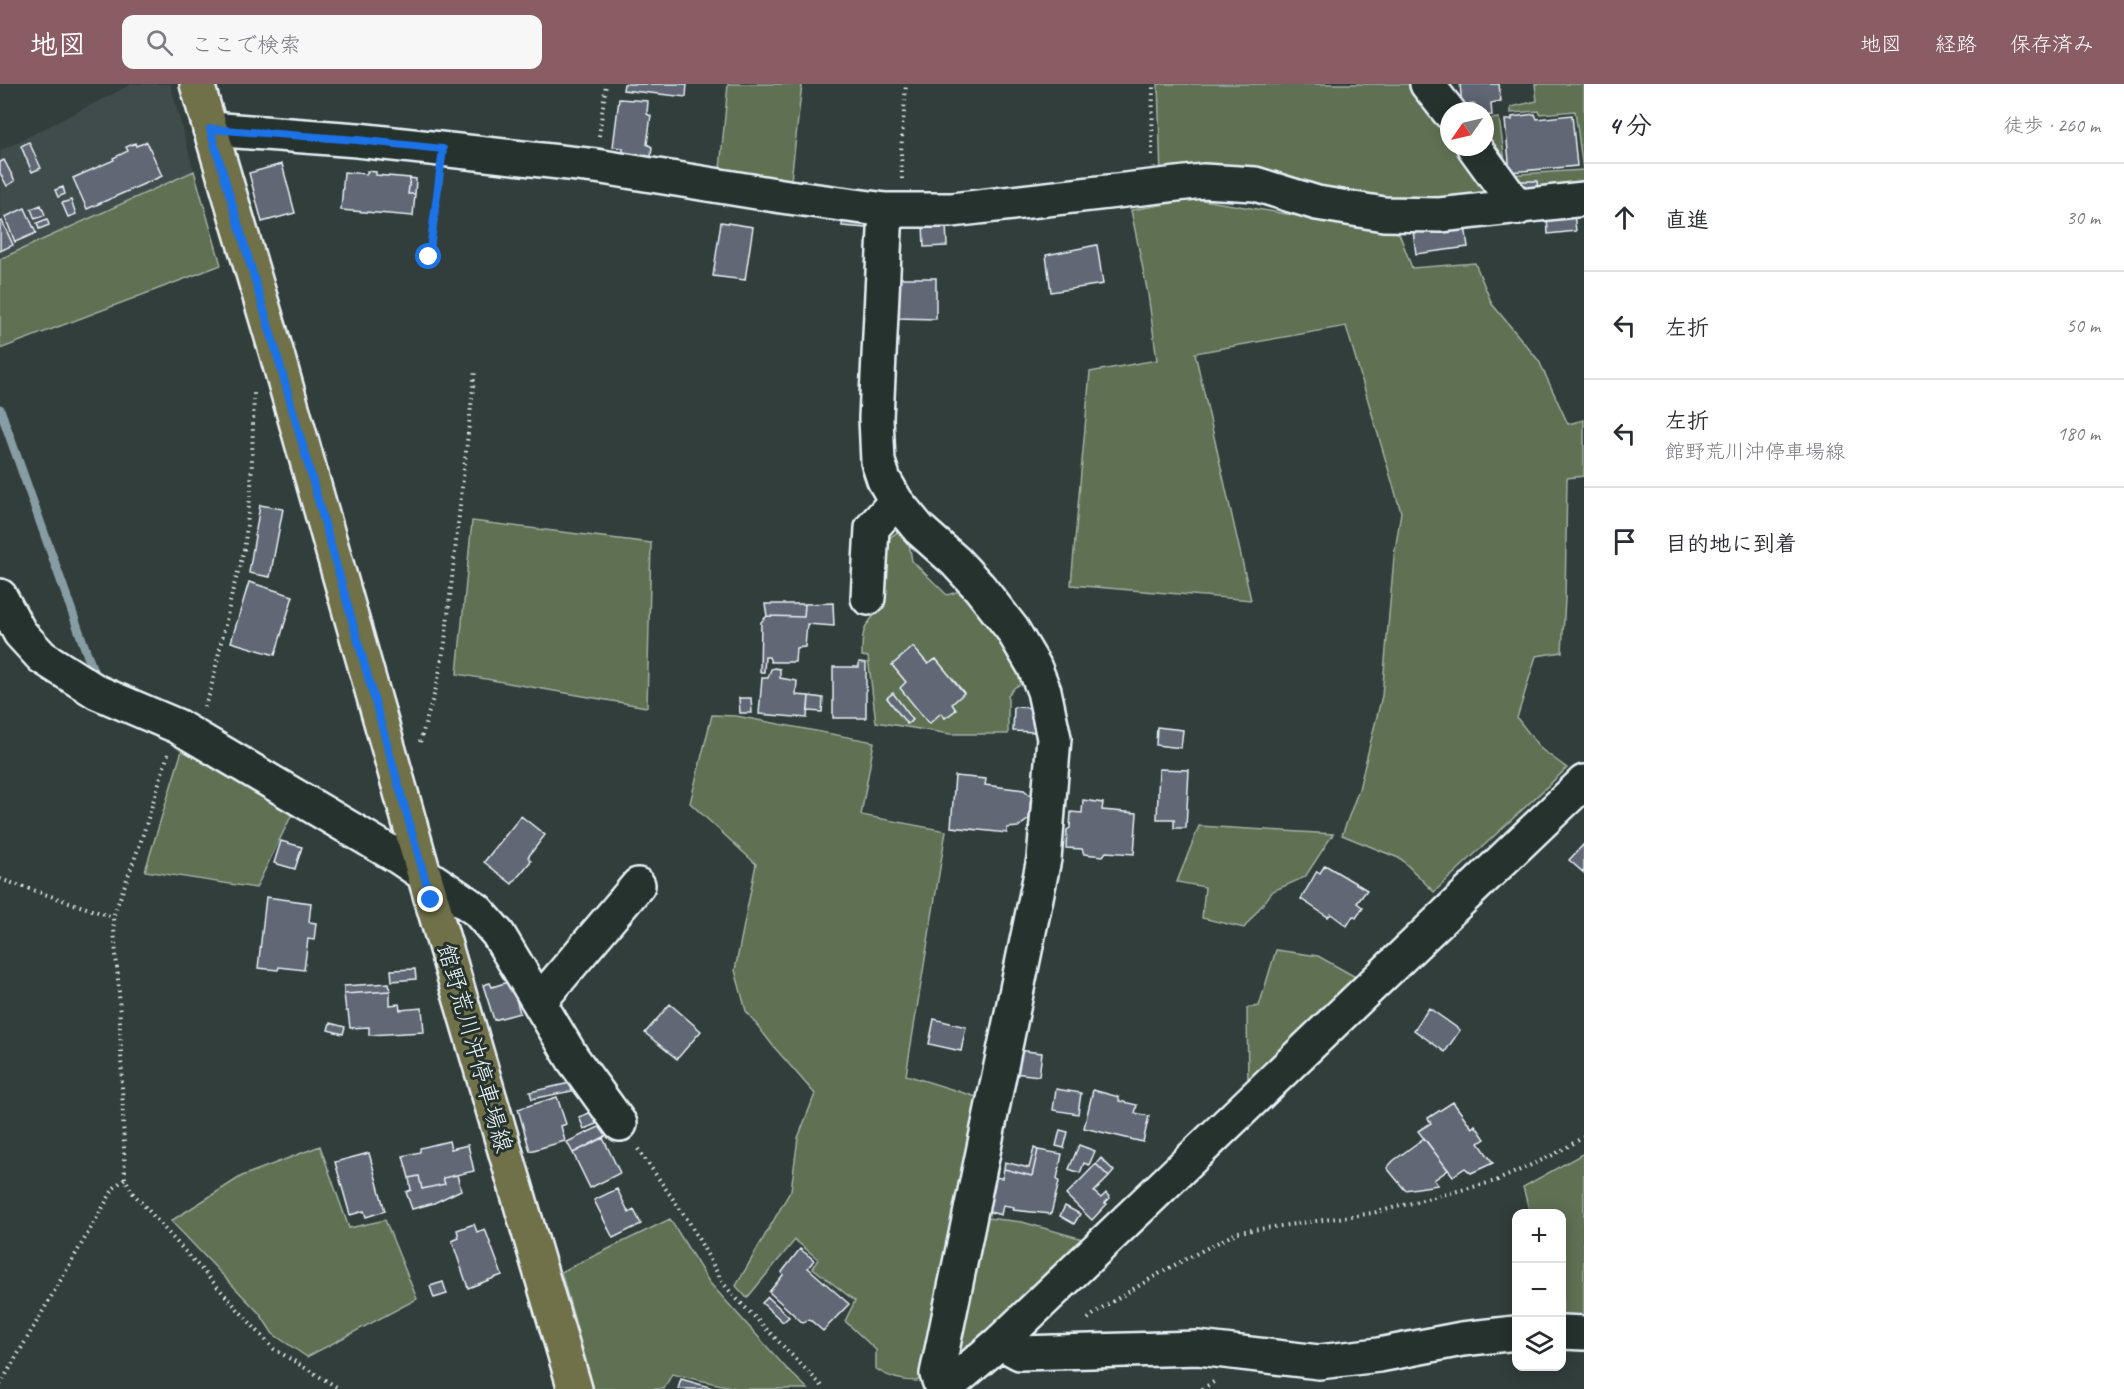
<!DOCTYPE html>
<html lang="ja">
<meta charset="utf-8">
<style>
body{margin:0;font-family:Caveat,"Klee One",sans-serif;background:#f7f7f7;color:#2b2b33}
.controls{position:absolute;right:18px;bottom:18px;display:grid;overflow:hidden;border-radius:12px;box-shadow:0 3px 15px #0003}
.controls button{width:54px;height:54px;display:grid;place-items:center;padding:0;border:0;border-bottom:2px solid #e1e1e2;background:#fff;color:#2b2b33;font:30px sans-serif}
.compass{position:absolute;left:1440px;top:18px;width:54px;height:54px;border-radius:50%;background:#fff;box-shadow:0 3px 15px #0003;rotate:236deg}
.stop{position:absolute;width:18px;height:18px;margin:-14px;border:4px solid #1a73e8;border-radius:50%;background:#fff}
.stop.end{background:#1a73e8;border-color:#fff;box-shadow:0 2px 6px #0008}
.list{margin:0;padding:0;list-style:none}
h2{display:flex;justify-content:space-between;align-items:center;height:78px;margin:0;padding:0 24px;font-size:26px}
h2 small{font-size:20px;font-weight:400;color:#7c7c81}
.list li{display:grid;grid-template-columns:39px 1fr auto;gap:18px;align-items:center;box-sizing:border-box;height:108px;padding:0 24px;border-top:2px solid #e1e1e2}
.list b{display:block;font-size:22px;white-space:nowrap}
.list p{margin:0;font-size:20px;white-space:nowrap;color:#7c7c81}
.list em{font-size:20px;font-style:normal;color:#7c7c81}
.icon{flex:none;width:33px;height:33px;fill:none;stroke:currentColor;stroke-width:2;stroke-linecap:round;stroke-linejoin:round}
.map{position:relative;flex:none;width:1584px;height:1305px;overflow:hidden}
header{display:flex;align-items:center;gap:36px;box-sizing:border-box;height:84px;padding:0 30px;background:#8a5d65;color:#fff}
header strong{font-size:28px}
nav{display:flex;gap:33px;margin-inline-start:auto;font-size:21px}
.search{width:420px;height:54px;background:#f7f7f7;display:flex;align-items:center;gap:15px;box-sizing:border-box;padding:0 21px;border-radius:12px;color:#7c7c81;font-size:22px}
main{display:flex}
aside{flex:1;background:#fff}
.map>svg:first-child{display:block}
</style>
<header>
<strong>地図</strong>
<div class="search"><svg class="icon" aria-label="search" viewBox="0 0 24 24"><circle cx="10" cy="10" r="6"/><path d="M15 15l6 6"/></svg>ここで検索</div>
<nav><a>地図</a><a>経路</a><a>保存済み</a></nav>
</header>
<main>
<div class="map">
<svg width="1584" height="1305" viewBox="0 0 1584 1305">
<rect width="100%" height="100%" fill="#323e3b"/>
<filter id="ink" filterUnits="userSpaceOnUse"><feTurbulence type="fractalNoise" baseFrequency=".0167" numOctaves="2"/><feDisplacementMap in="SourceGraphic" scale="12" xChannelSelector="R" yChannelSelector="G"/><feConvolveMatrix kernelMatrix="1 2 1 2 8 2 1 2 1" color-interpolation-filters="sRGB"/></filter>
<g filter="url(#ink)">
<path fill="#404b4c" d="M132,0h38l24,87 -194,88v-108z"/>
<path fill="#5e7052" stroke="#a3b0a5" stroke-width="1.5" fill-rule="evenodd" d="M728,0h74l-11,96 -71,-11z
M1158,0h252l39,50v13h11l31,51 -72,5 -258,-27z
M1535,0h49v105l-68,4 -31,-46v-28l14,-1 8,57 76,-5 -8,-59 -35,3 -1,-3 -28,2v-6l26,-6z
M194,87l27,94 -221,84v-90z
M1197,115l202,34 13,35 63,-5 17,41 47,57 29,63 16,-4v56l-17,2 -2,121 -3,53 -26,4 -19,62 24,31 26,19 -133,124 -33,-33 -59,-24 17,-46 23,-93 12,-139 7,-45 -55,-186 -151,27 56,247 -180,-15 19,-213 67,-12 -9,-66 -17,-84z
M472,437l179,22 -4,164 -190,-33z
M899,447l9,7 4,23 35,34 13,-4 42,51 23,40 -10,5 -7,8v39h-58l-74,-12 -8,-65 -6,-1c0,-24 0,-28 17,-46l1,-65zM913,563l15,17 8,-5 28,34 -12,11 4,6 -11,8 -4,-5 -12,10 -23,-41 -14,-17zM892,609l21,27 -5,4 -21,-26z
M712,631l24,1 138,26 -13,73 85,16 -40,244 74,23 -49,215 -4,58 -10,10c-16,0 -28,-3 -41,-12v-19l-31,-29 10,-20 -42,-33 5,-9 -23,-19 -48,58 -11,-12 55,-96 7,-52 17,-44 -41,-47 -28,-36 -11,-41 21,-106 -66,-61z
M184,660l111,64 -39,80 -111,-17z
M1199,742l134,8 -28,43 -32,14 -29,37 -42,-10 3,-31 -28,-5z
M1276,866l42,6 41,23 -111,103 -1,-74 12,-2z
M320,1062l29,82 36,-8 32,79 -110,58 -34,-23 -13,-20 -89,-93 71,-45z
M1584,1069v170l-22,-2v-107l-32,-1 -7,-26z
M987,1134l35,4 61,17 -132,126 29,-146z
M670,1135l39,63 77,86 22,21h-68l-68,-15 -8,15h-70l-33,-117z"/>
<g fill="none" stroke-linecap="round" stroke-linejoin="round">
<path stroke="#869da4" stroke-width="9" d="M0,325l96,270"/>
</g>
<path fill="#606875" stroke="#e8f1f8" stroke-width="1.5" d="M624,0h63l-1,13 -63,-7z
M1460,0h39l2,17 -10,2 1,12 -7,1v-5h-9l-1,-7 -13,1z
M619,15l29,2 -1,13 4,2 -4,28 5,3 -1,10 -28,-3v-6l-10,-1z
M1535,30l2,5 35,-4 5,51 -67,6 -5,-52h7v-3z
M29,58l12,26 -9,4 -11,-26z
M147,58l15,34 -75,33 -14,-31 41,-18 -1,-2 15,-7 -2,-4 9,-4 1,3z
M4,76l11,21 -8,5 -7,-13v-11z
M282,80l13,49 -33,9 -13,-49z
M367,87l9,1v3l34,3 -2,16h7l-2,22 -72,-6 3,-38 23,2z
M410,94l6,1 -1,15h-7z
M1519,97h18l1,10 -13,3 -5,-6z
M63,103l2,7 -7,3 -3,-7z
M71,116l5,14 -8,3 -6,-14z
M41,121l4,10 -10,4 -4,-10z
M25,124l11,25 -21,9 -10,-25z
M1574,129l2,18 -28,3 -1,-18z
M843,132l24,1 -1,11 -24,-2z
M47,135l2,6 -10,4 -2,-6z
M2,137l11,24 -13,6v-29z
M721,138l32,5 -8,53 -32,-4z
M946,138l1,24 -23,1 -1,-24z
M1465,141l3,22 -52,7 -3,-23z
M1097,161l6,39 -52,8 -5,-37z
M897,194h39v41l-39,-1z
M260,421l23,4 -13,68 -21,-4z
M249,498l44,14 -18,59 -44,-13z
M833,519l1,23 -27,-2 -2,23 -9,1 -1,14h-24l-2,-5h-4l-1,15h-4l1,-50 6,-6 37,1 1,-13z
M765,520h40l-1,13 -37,-1z
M913,563l15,17 8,-5 28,34 -12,11 4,6 -11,8 -4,-5 -12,11 -29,-36 6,-6 -14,-17z
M859,578l7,1v55h-33v-51h26z
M774,584l6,1v9l17,3 -1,14 13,1 -2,22 -48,-4 3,-36h6l3,-9z
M893,609l20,27 -6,4 -20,-26z
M809,612l14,2 -1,14 -14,-1z
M739,614h12l1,15h-12z
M1014,623l22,1 -1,24 -22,-1z
M1157,643l26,3 -2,18 -25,-3z
M1159,685l30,1 -3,58h-12v-9h-17z
M955,692l31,3 -1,6 39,5 7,6 -2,23 -11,8 -11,1v5l-56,-6z
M1083,716l20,3 -1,7 35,3 -3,41 -28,-2 -3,4 -19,-2 -2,-5 -16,-1 1,-18 3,-2 1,-16 11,1z
M521,732l24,19 -17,22 3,4 -19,23 -28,-22z
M281,757l21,6 -7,22 -21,-6z
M1584,760v29l-15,-13z
M1325,781l42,25 -10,13 6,5 -7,10 -3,-2 -6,10 -16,-12 -3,3 -27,-18 16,-28 3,2z
M266,813l45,6 -2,19 7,1 -2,17 -6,-1 -4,31 -25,-3 -1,3 -20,-2z
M415,885l1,10 -24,2 -1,-11z
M511,897l9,32 -26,7 -11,-35 7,-2 2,4z
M389,899l1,8 -46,3v-8z
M390,907v14l9,-1 1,6 22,-2 2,24 -55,3v-8l-19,1 -2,-17h-2l-2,-17z
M670,920l31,27 -24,28 -32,-26z
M1429,924l31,22 -15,22 -31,-22z
M934,935l32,8 -5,24 -32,-7z
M330,939l15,4 -2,7 -15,-4z
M1017,966l25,3 -3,23 -25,-3z
M570,999l2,8 -40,8 -2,-7z
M1056,1005l25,4 -3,21 -25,-4z
M1093,1006l26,7v4l18,4 -2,8 14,3 -6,26 -59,-14z
M557,1013l9,27 -5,2 4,15 -35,10 -12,-42z
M1453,1018l19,26 3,-3 10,14 -6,4 14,20 -22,10 -6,-5 -12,8 -35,-45 13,-8 -3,-5z
M592,1028l4,12 -12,5 -5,-12z
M601,1042l5,10 -33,17 -6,-11z
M1060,1046l8,2 -4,16 -8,-2z
M603,1054l17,35 -30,15 -17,-35z
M1424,1054l24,32 -14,10 4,5 -33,5 -18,-22 6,-7z
M449,1057l2,8 17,-4 6,26 -31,7 2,6 -23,5 -3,-13 -10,2 -6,-22 17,-4v-4z
M1079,1061l16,6 -6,14 -5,-2 -4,10 -11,-4z
M1034,1064l4,2 -6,26 -28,-7 1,-7 24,6z
M1038,1066l24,4 -5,25 2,3 -8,32 -38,-4 1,-3 -11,-2 -2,10 -18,-5 8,-33 11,1 2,-9 28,7z
M369,1069l16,58 -19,6 -2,-6 -14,4 -15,-53z
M1101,1074l13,13 -5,6 -13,-13z
M1096,1080l13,13 -15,15 7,6 5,-5 4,5 -5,5 2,1 -15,16 -26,-25z
M457,1091l4,15 -27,13 -22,6 -6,-17 5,-2 -2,-12 10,-2 3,13 23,-5 -2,-6z
M617,1105l12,24 5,-3 7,14 -28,14 -19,-38z
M1065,1122l15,8 -6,10 -14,-8z
M474,1140l3,8 8,-3 17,46 -34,13 -16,-47 7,-3 -2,-8z
M800,1165l14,11 -6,8 41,36 -26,27 -14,-12 -6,4 -34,-31 14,-17 -1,-3z
M443,1198l4,12 -13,4 -4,-12z
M768,1213l21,20 -6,5 -21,-19z
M681,1295l35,10h-38z"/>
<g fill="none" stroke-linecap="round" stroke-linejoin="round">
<g stroke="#e8f1f8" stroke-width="38">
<path id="minor" d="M1427,0l22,28
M210,45l147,11 239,26 192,31 98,13h66l251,-29 52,3 62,19 67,11 56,1 144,-16
M1474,63l44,61
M886,126l-10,208 2,44 6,18 12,21 23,28 36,32 25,27 32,41 22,37 10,25 10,47 -10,121 -107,515 5,15
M0,512l20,37 22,24 55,35 80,34 223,132 77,52 21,24 75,125 47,65
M868,514l4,-70 24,-27
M539,918l99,-117
M1562,1248l22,1
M1000,1258l20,11 178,-5 121,14 60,-7 83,-16 54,-6
M945,1305l55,-47 584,-560"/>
</g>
<g stroke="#e8f1f8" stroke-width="38">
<path id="major" d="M197,0l79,267 148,523 151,515"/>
</g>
<path stroke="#e8f1f8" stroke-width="4" stroke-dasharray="1.5 4.5" stroke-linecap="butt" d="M599,52l7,-52
M1152,71l1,-71
M902,95l-1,-27 5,-68
M429,173l10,-79
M204,623l6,-14 23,-104 11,-38 7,-62 3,-96
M420,658l17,-57 8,-43 30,-272
M168,670l-28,90 -27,73 6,75 6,186 7,14 40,45 102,112 66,40
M0,795l113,38
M638,1065l51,73 34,61 11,13 91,93
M1088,1235l12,-10 67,-40 71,-37 135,-19 123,-32 57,-26 31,-18
M0,1301l114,-197 11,-10
M1202,1305l13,-8"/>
<use href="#minor" stroke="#26332d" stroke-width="33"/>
<use href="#major" stroke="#70704a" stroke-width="33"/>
</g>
</g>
<g fill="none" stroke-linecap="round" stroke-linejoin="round" filter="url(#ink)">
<path stroke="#1a73e8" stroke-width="8" d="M429,173l14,-108 -86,-9 -147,-11 66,222 155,549"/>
</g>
<g text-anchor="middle" stroke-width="6" stroke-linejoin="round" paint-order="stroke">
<g font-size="24" fill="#e8f1f8" stroke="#26332d">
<text transform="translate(475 964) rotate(74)" y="8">館野荒川沖停車場線</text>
</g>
</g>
</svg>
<div class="controls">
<button>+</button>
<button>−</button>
<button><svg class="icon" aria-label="layers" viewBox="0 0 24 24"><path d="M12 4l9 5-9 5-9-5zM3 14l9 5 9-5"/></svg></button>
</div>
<svg class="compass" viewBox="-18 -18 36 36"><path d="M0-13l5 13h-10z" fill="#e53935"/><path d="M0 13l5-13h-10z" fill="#7c7c81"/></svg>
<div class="stop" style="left:429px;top:173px"></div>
<div class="stop end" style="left:431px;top:816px"></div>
</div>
<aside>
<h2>4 分<small>徒歩 · 260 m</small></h2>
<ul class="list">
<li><svg class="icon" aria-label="ahead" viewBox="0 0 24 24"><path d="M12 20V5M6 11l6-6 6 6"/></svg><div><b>直進</b></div><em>30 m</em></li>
<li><svg class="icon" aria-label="left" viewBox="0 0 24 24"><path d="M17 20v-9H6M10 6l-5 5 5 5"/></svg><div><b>左折</b></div><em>50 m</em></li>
<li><svg class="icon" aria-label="left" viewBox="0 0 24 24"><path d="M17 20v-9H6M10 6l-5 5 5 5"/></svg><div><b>左折</b><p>館野荒川沖停車場線</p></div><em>180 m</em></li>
<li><svg class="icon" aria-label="arrive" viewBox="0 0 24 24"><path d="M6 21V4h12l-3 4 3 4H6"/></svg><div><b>目的地に到着</b></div></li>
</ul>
</aside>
</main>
